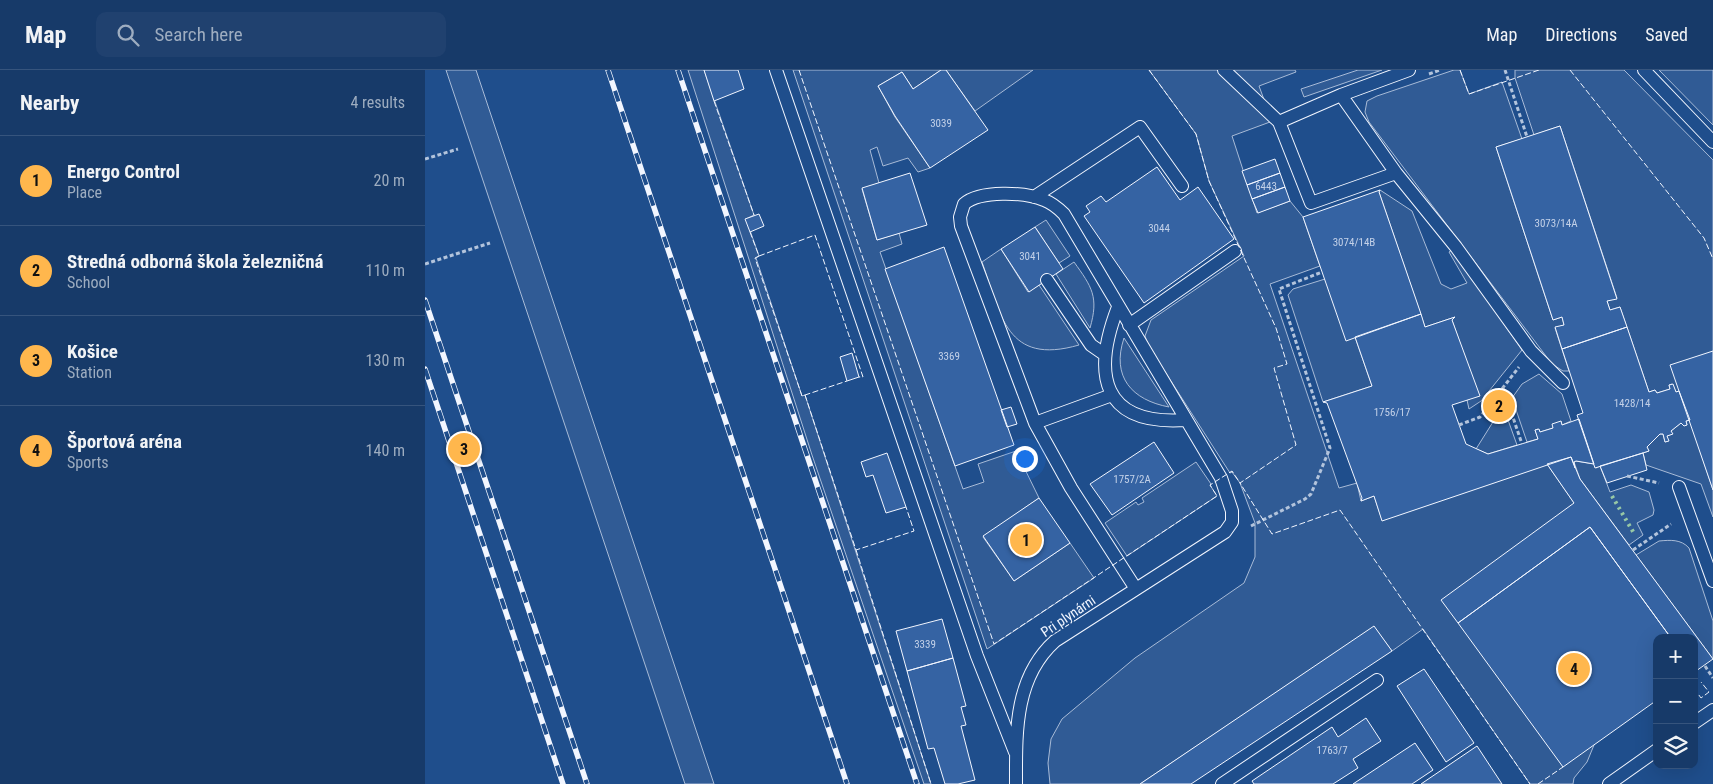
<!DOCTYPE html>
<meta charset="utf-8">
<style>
body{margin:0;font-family:"Roboto Condensed",sans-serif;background:#20416f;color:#f1f3f6}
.controls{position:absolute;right:15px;bottom:15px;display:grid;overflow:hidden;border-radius:10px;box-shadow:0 5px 20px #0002}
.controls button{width:45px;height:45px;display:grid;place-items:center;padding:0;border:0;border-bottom:1px solid #36547d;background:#173a69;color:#f1f3f6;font:25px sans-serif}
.you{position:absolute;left:599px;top:388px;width:18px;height:18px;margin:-12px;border:4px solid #fff;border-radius:50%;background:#1a73e8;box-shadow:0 0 0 8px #1a73e833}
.badge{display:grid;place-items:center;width:32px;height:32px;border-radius:50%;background:#ffb74d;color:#111;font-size:16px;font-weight:700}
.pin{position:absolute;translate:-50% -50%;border:2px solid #fff;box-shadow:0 1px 5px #0006}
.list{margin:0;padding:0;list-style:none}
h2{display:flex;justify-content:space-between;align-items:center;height:65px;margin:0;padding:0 20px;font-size:21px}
h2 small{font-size:16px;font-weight:400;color:#9eadc0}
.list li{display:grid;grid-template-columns:32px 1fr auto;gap:15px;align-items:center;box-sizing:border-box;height:90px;padding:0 20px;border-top:1px solid #36547d}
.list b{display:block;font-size:19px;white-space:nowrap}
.list p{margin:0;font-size:16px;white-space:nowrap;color:#9eadc0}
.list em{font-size:16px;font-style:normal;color:#9eadc0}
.icon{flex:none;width:28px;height:28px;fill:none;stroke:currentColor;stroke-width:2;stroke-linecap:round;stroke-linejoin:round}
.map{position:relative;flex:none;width:1288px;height:714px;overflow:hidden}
header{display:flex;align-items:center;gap:30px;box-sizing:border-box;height:70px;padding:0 25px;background:#173a69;border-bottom:1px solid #36547d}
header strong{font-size:24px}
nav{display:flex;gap:28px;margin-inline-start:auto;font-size:18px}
.search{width:350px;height:45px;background:#20416f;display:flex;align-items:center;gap:12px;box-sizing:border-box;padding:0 18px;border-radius:10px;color:#9eadc0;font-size:19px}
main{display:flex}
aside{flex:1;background:#173a69}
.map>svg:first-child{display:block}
</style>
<header>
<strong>Map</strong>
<div class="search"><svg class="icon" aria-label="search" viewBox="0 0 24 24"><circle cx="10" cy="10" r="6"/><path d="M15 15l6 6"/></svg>Search here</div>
<nav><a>Map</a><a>Directions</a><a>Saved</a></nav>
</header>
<main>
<aside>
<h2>Nearby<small>4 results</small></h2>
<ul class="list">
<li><span class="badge">1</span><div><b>Energo Control</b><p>Place</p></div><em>20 m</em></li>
<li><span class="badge">2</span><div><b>Stredná odborná škola železničná</b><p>School</p></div><em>110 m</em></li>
<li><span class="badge">3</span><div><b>Košice</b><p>Station</p></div><em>130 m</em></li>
<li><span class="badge">4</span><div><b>Športová aréna</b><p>Sports</p></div><em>140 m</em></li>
</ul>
</aside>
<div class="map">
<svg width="1288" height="714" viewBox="0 0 1288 714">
<rect width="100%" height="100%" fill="#1f4e8c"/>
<path fill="#305b95" stroke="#a8bbd7" d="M21,0h30l238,714h-29z
M263,0h16l50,145 -8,4 13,37 -3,2 46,138 3,-1 126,389h-7l-112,-329z
M368,0h148l-28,19 -11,-17 -24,14 17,31 35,51 -12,4 -10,-14 -25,8 -6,-19 -7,3 9,33 -17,6 15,51 22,-7 3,11 -22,8 83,237 21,-7 -6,-18 38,-13 23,47 -56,39 31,44 56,-38 24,35 -107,71z
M521,0h87l-58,41z
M724,0h70l51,52 -38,14 25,77 33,-12 13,16 17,49 -50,18 69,204 18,-5 4,18 13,-5 8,24 165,-56 27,39 20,242 -7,17 -13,16 -1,6h-43l-107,-155 -31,22 -18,-24 -234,157h-90l-2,-21 3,-24 11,-20 73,-61 109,-75 11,-26v-34l-15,-40 -8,-11 -2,1 -81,-126 -4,-11 6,-16 93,-64 -35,-75 -13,-47z
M806,0h64l1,2 -37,14 7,19z
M933,0h24l-78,27 -3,-8z
M1029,0h6l9,24 33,-12 20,57 -26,8 57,173 9,-3 2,8 -9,3 14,43h-6l-11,-7 -183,-242 -4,-10 2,-11 10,-5z
M1090,0h109l89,90v191l-34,40 -3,1 -4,-8 -3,1 1,4 -13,4 -2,-3 -6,2 -29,-85 -10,3 -3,-9 10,-3 -57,-172 -26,9 -19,-57z
M1234,0h54v55z
M955,120l32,21 29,73 10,5 16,-6 -18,-31 3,-2 70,100 -41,51 -12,8 -2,-9 11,-5 -26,-75 3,-3 -30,10 -46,-135z
M621,150l24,36 -11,7 -24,-36z
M576,179l27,43 11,-7 40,60c-73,21 -78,-30 -97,-83z
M649,192c18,25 25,35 16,66l-34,-54z
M900,209l30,58 17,49 -49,16 -35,-107 5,-6z
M699,268l45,69c-37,-7 -58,-30 -45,-69z
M1114,304l23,20 9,27 -9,4 -1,-4 -8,7 -13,4 -2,-3 -3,1 3,9 -11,3 -15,-44 10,-14z
M1078,336l14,39 -29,9 -12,-5z
M1265,350l23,70v27l-12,-33 -55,-19 -3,-12 6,-2 -2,-4 13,-13h3l2,8 3,-1 -1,-5 5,-2 -1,-3 10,-8 6,2 -1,-4z
M1151,391l18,3 2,4 4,-2 10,26 21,-7 18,7 5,18 -1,5 -16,8 6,12 -14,10 -49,-66 -6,-17z
M771,392l15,22 -1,1 7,11 -90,60 -22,-33 31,-21 2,3 6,-3 -2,-4z
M1234,471c11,-1 22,-2 30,7l24,73v38l-77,-104z"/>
<path fill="#3563a3" stroke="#f2f6ff" d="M279,0h34l6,19 -30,12z
M516,0h5l42,60 -58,38 -35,-52 -17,-30 24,-14 11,17z
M1135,56l57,173 -10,2 3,9 10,-3 7,20 -65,22 -7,-22 9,-2 -2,-8 -9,3 -57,-173z
M850,89l5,14 -33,12 -5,-14z
M732,97l23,33 18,-13 36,52 -90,64 -60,-87 6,-4 -4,-6 15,-10 5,6z
M485,103l17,52 -50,15 -15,-52z
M855,103l5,14 -33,12 -5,-14z
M860,117l5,14 -32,12 -6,-14z
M955,120l-1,2 42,122 -75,27 -43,-124z
M334,144l5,12 -14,6 -5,-13z
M610,157l28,42 -34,23 -28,-43z
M519,177l70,198 -59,21 -70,-197z
M996,244l4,13 30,-10 -3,3 28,76 -28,9 14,39 22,10 50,-15 -3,-9 4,-1 1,3 13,-4 -1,-4 9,-3 1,4 17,-6 15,45 -18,-3 -2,1 1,6 -4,-11 -189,64 -8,-25 -13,5 1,-3 -35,-95 -4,-1 49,-16 -17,-49z
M1202,257l22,65 6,-2 2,3 13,-4 -1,-4 4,-1 3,8 3,-1 11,29 -4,1 1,4 -3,1 -3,-3 -10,8 2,3 -6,2 2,5 -4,1 -2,-8h-3l-13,13 2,4 -54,17 -18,-53 6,-2 -21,-64z
M1288,281v139l-43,-125z
M427,283l7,24 -12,4 -7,-24z
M586,337l6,17 -10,3 -6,-17z
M729,372l20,31 -62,42 -22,-31z
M462,383l19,54 -20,6 -13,-38 -7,2 -5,-15z
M1218,383l4,17 -40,13 -7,-17z
M1146,387l9,22 133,180 -17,12 -2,-2v-31h-23l-81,-111 -132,96 -17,-23 133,-97 -27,-39z
M614,428l31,45 -56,38 -31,-45z
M1165,457l81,111h-14v62l-94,67 -105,-144z
M517,549l11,39 -46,13 -11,-40z
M949,556l18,25 -201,133h-51z
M528,588l13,48 -5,1 5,18 -5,1 14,54 -17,4h-13l-11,-36 -6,1 -21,-78z
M999,599l50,74 -28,19 -49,-76z
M941,648l15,23 -28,18 5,9 -25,16h-79l-2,-3 80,-54 6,10z
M990,673l18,27 -21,14h-59z
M1052,676l25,38h-81z"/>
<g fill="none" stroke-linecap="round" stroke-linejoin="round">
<g stroke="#f2f6ff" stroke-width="14">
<path id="service" d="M351,0l201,586 38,96
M799,0l55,52 62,-27 68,-25
M1219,0l69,72
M916,25l55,78
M854,52l32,81 85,-30 60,74 75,104 32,32
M609,127l106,-70 42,59
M622,210l44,65 13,9
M693,237c-26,67 -17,119 68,113
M704,255l106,-74
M610,353l77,-28
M1254,417l34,94
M1269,653l19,-13
M591,714c0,-51 -2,-106 39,-143l170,-109 7,-10v-11l-11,-33 -157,-264c-6,-6 -12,-11 -20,-14 -19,-8 -64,-10 -80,4l-4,13 1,9 74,197 36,65 65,101
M797,714l155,-104
M1184,714l48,-34"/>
</g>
<path stroke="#b3c4dc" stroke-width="3" stroke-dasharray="4 2.5" stroke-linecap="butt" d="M1080,0l22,67
M1004,4l11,-4
M0,89l33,-10
M0,194l65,-21
M1078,318l19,56
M1034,355l21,-8 39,-50
M1202,406l32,7
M826,456l54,-27 6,-5 19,-46 -51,-159 43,-17
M1208,480l38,-26
M1280,596l8,12"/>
<use href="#service" stroke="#1f4e8c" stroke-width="12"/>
<g stroke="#f2f6ff" stroke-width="5.5">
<path id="rail" d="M183,0l239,714
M253,0l239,714
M0,230l162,484
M0,299l138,415"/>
</g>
<use href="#rail" stroke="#1f4e8c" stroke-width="4" stroke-dasharray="11" stroke-linecap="butt"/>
<path stroke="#97c8a6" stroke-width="4" stroke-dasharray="2.5 4" stroke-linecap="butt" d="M1187,426l23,39"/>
<path stroke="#f2f6ff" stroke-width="1" stroke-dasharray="6 2.5" stroke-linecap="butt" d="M374,0l195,574 223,-148 -7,-11 22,-14 8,12
M724,0l47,64 13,47 67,147 11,36 -13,4 22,77 -56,38 32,51 68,-24 190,274
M1035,0l9,24 70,-24
M1145,0l134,168 9,21
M289,31l40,114
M325,162l9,24 -4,2 47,138 45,-15
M334,186l56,-21 48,142h-4
M380,325l51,155 58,-19 -8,-24
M431,480l75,234
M1269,618l7,10 8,-6 -8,-10
M1113,714l25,-17"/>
</g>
<g text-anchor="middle" stroke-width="4" stroke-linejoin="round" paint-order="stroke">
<g font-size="11" fill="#c3d1e8">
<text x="516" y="57">3039</text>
<text x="841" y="120">6443</text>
<text x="1131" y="157">3073/14A</text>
<text x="734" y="162">3044</text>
<text x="929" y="176">3074/14B</text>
<text x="605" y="190">3041</text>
<text x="524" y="290">3369</text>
<text x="1207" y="337">1428/14</text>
<text x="967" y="346">1756/17</text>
<text x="707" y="413">1757/2A</text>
<text x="500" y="578">3339</text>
<text x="907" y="684">1763/7</text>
</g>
<g font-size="14" fill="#f2f6ff" stroke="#1f4e8c">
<text transform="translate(643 546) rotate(-34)" y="5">Pri plynárni</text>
</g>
</g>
</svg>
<div class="controls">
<button>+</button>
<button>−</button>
<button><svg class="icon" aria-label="layers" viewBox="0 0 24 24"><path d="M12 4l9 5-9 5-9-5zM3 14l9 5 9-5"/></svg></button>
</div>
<div class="you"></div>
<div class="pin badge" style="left:601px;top:470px">1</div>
<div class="pin badge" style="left:1074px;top:336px">2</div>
<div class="pin badge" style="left:39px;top:379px">3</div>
<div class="pin badge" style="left:1149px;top:599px">4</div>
</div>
</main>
